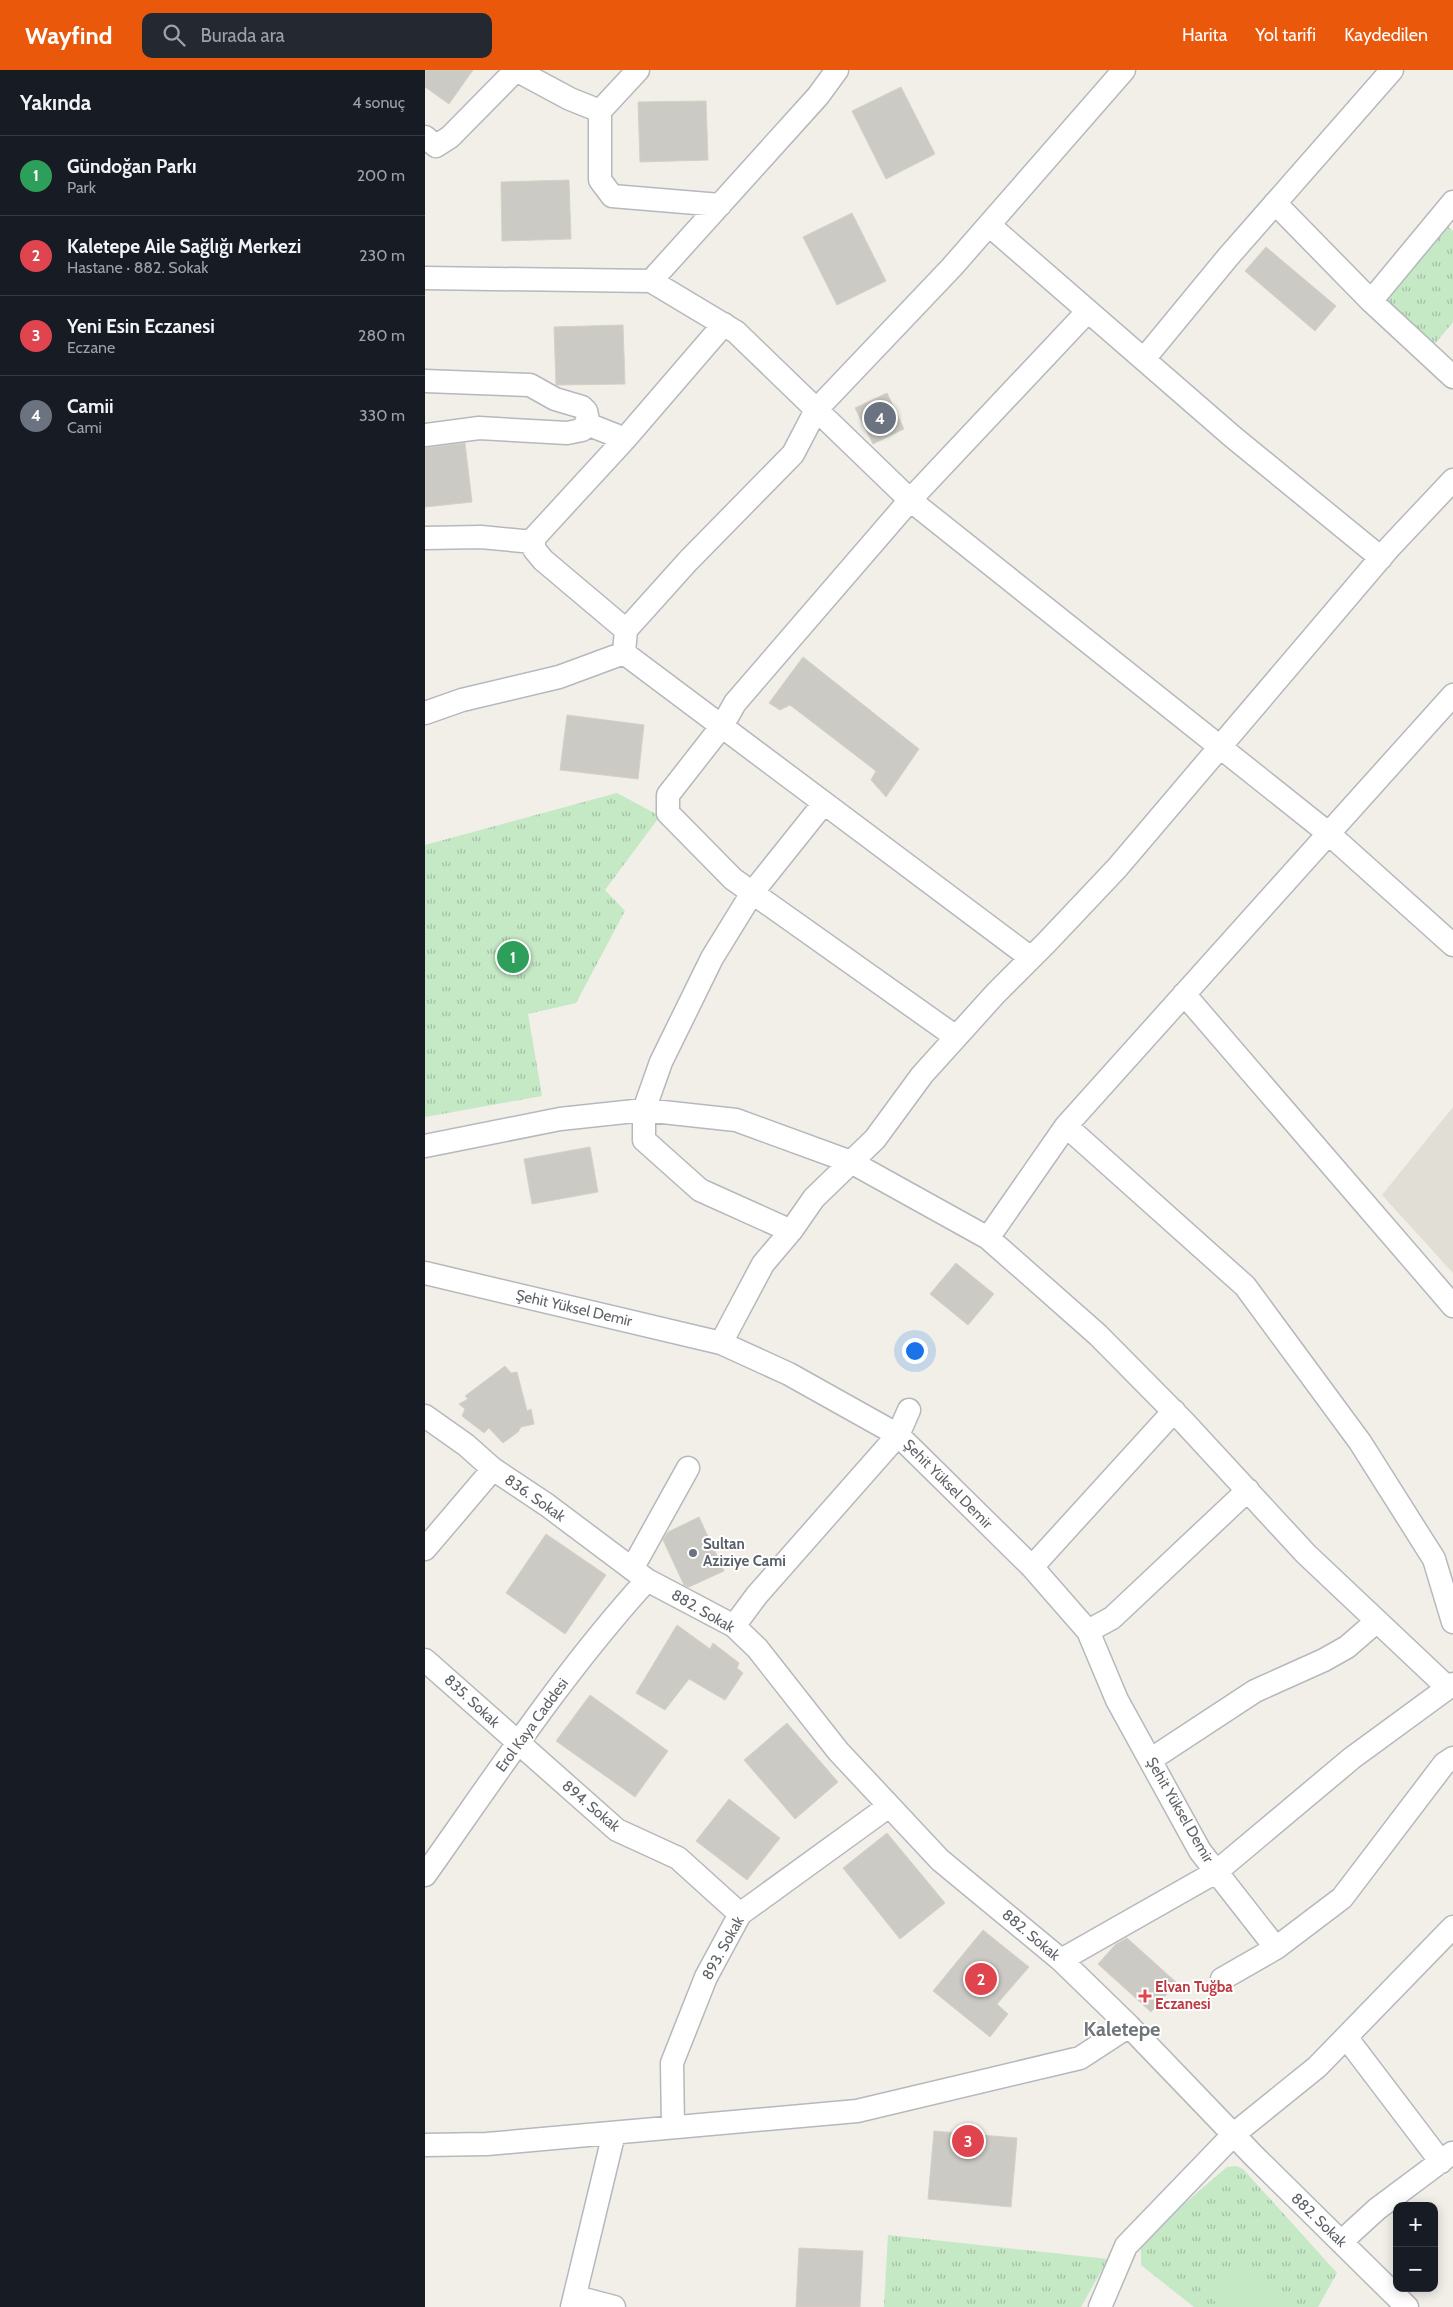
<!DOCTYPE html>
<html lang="tr">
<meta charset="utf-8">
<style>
body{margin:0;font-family:Cabin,sans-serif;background:#242831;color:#f1f3f6}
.controls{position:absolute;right:15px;bottom:15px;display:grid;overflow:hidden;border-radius:10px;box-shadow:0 2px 12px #0003}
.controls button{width:45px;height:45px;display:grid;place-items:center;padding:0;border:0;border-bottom:1px solid #363941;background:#171b24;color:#f1f3f6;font:25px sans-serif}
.you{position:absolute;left:489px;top:1280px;width:18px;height:18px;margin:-12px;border:4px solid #fff;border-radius:50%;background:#1a73e8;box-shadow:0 0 0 8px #1a73e833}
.badge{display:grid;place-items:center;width:32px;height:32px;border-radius:50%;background:#ea580c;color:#fff;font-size:16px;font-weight:700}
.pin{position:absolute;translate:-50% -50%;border:2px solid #fff;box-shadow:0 1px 5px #0006}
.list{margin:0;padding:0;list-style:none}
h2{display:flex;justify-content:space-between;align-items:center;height:65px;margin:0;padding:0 20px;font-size:21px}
h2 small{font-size:16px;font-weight:400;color:#9ea1a6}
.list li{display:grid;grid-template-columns:32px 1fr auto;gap:15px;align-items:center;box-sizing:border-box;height:80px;padding:0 20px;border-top:1px solid #363941}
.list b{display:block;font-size:19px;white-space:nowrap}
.list p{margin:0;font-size:16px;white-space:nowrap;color:#9ea1a6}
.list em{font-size:16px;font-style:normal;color:#9ea1a6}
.icon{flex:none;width:28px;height:28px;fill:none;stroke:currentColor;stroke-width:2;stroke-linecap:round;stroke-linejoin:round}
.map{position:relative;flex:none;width:1028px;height:2237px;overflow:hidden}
header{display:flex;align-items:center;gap:30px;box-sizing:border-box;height:70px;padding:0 25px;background:#ea580c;color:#fff}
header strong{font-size:24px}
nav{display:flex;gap:28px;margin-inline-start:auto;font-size:18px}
.search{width:350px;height:45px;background:#242831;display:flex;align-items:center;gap:12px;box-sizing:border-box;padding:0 18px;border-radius:10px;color:#9ea1a6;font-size:19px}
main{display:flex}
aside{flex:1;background:#171b24}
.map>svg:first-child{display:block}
</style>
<header>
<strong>Wayfind</strong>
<div class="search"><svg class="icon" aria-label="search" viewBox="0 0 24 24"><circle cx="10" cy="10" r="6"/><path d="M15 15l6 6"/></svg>Burada ara</div>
<nav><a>Harita</a><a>Yol tarifi</a><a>Kaydedilen</a></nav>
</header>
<main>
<aside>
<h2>Yakında<small>4 sonuç</small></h2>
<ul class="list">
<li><span class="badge" style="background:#2e9e5b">1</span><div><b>Gündoğan Parkı</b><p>Park</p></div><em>200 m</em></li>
<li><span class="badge" style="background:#e0444e">2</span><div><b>Kaletepe Aile Sağlığı Merkezi</b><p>Hastane · 882. Sokak</p></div><em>230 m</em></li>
<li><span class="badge" style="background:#e0444e">3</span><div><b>Yeni Esin Eczanesi</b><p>Eczane</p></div><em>280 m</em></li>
<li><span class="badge" style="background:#6b7280">4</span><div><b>Camii</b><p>Cami</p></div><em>330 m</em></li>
</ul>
</aside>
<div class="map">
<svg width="1028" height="2237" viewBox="0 0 1028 2237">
<defs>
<pattern id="grass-tufts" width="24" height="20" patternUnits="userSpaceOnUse" patternTransform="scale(1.25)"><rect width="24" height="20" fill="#c5e8c5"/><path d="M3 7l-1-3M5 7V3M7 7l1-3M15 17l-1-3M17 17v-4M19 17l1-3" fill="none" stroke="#a3c0a4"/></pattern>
</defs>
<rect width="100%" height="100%" fill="#f1efe8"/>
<path fill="#e1ded6" d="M1028,1037v166l-71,-78z"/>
<path fill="url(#grass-tufts)" d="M1021,155l7,6v91l-19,23 -52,-44z
M192,723l43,23 -55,74 20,21 -49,92 -48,11 14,82 -117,21v-272z
M811,2096l7,3 94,104 -19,34h-124l-53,-42v-17l9,-15 77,-66z
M463,2165l220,24 -27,48h-197z"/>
<path fill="#c5e8c5" d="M809,2194l54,43h-66l-14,-11z"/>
<path fill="#cccac5" stroke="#d6d1c6" d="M0,0h48l-24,34 -24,-17z
M476,17l34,67 -49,25 -34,-68z
M281,31l2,59 -68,2 -2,-60z
M144,110l2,59 -69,2 -1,-59z
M427,143l34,68 -49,24 -34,-68z
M841,177l70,59 -21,25 -70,-60z
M198,255l2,59 -69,1 -2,-58z
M462,323l17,36 -31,15 -18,-36z
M40,373l7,59 -47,5v-59z
M378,587l116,92 -33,48 -15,-17 5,-9 -86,-66 -10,5 -11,-7z
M142,645l77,10 -6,54 -78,-9z
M165,1077l8,45 -66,12 -8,-45z
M531,1193l38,31 -26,31 -38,-31z
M80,1296l6,7 6,-1 10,39 4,-2 3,15 -13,3 -3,5 -15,11 -14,-15 -5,5 -22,-17 3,-7 -6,-5 9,-5 -3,-3z
M274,1447l25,54 -35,16 -5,-2 -21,-45 5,-8z
M121,1464l60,41 -41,59 -59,-41z
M252,1555l33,24 3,-6 26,20 -2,5 6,5 -18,27 -36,-21 -24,31 -29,-17z
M165,1625l78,56 -33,46 -79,-56z
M362,1653l51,59 -43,37 -51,-59z
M304,1729l51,39 -33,42 -51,-39z
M462,1763l58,70 -45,36 -57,-71z
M558,1860l46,37 -32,37 11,10 -18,23 -57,-46z
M702,1868l50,45 -26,29 -53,-48 18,-20z
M509,2061l83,7 -6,69 -83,-8z
M374,2178l64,3 -3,56h-64z"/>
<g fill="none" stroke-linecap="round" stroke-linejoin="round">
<g stroke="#b5b8bc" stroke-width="25">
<path id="minor" d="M175,41v69l12,16 108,9
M0,67l11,9 14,-9 66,-67 54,29 30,12 38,-41
M850,133l96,98 82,76
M564,155l244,212 148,121
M0,208l226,3 85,51 174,168 418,333 125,112
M226,211l167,-185 19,-26
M946,231l82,-99
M719,289l84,-102 164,-187
M0,311l105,4 25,14 27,8 4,4 2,9 -6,10 -15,3 -88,-5 -54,7
M162,354l38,15
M0,468l56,-1 52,5
M201,560l-83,-70 -9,-11v-11l91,-99 99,-115
M199,583l2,-23 62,-69 105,-107 23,-44 136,-143 172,-197
M199,583l407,305
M0,643l37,-13 97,-23 65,-24
M759,924l269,312
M531,967l-223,-158 -65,-66v-18l54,-69 13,-23 175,-203 178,-189
M641,1056l179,160 115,156 74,117 19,63
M0,1076l135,-27 84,-9 92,10 115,42 137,76 110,97 86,87 122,132 142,134
M366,1161l-91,-41 -56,-50v-30l17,-48 51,-104 40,-65 72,-90
M563,1168l78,-112 387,-431
M0,1203l296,70 68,31 109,61 134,132 56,64 29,69 83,151 76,97
M296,1273l42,-79 28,-33 23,-33 61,-59 47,-64 74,-82 51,-51 70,-74 272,-320 64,-68
M0,1346l41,29 27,24 54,36 100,75 87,46 23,22 81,103 102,109 121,100 68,66 125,130 153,151
M0,1479l68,-80
M607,1497l142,-156
M207,1499l56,-101
M309,1556l23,-31 141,-160 11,-25
M663,1561l24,-13 136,-128
M0,1590l192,170 61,28 62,56
M725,1690l105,-69 69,-31 23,-13 30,-26
M0,1805c71,-100 139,-204 222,-295
M636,1890l155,-88 136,-114 101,-74
M797,1909l54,-31 66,-50 102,-134 9,-6
M921,1967l95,125
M248,2057l-1,-64 34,-86 34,-63 149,-108
M0,2075l62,-1 370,-33 223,-53 49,-32
M916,2172l36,-33 75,-56
M151,2227l38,10
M147,2237l42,-174
M675,2237l26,-61 108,-112 83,-67 136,-140"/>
</g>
<use href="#minor" stroke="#fff" stroke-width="22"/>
</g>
<circle fill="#6b7280" stroke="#fff" stroke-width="2" cx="268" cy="1483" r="5"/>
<path fill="#e0444e" stroke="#fff" stroke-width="2" d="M717.5 1918.5h5v5h5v5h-5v5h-5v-5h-5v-5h5z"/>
<g text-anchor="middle" stroke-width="4" stroke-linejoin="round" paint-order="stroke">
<g font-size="15" fill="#5f6368" stroke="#fff">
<text transform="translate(149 1238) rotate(13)" y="5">Şehit Yüksel Demir</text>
<text transform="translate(523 1414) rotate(45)" y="5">Şehit Yüksel Demir</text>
<text transform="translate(110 1428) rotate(35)" y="5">836. Sokak</text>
<text transform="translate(278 1541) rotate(30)" y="5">882. Sokak</text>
<text transform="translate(47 1631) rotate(43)" y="5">835. Sokak</text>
<text transform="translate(107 1655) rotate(-54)" y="5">Erol Kaya Caddesi</text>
<text transform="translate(166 1736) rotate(40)" y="5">894. Sokak</text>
<text transform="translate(755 1740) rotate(60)" y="5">Şehit Yüksel Demir</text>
<text transform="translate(606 1865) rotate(40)" y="5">882. Sokak</text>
<text transform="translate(298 1878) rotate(-61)" y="5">893. Sokak</text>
<text transform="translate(894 2150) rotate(44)" y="5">882. Sokak</text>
</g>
<g font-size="15" font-weight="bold" fill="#5b616d" stroke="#fff" text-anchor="start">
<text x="278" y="1479">Sultan<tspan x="278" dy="17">Aziziye Cami</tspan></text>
</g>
<g font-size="15" font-weight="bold" fill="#be3a42" stroke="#fff" text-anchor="start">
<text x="730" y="1922">Elvan Tuğba<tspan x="730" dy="17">Eczanesi</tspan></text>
</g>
<g font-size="20" font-weight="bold" fill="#70757a" stroke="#fff">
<text x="697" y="1966">Kaletepe</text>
</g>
</g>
</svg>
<div class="controls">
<button>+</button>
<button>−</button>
</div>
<div class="you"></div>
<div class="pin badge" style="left:88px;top:887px;background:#2e9e5b">1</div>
<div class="pin badge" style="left:556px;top:1909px;background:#e0444e">2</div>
<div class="pin badge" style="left:543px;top:2071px;background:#e0444e">3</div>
<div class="pin badge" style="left:455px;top:348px;background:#6b7280">4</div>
</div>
</main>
